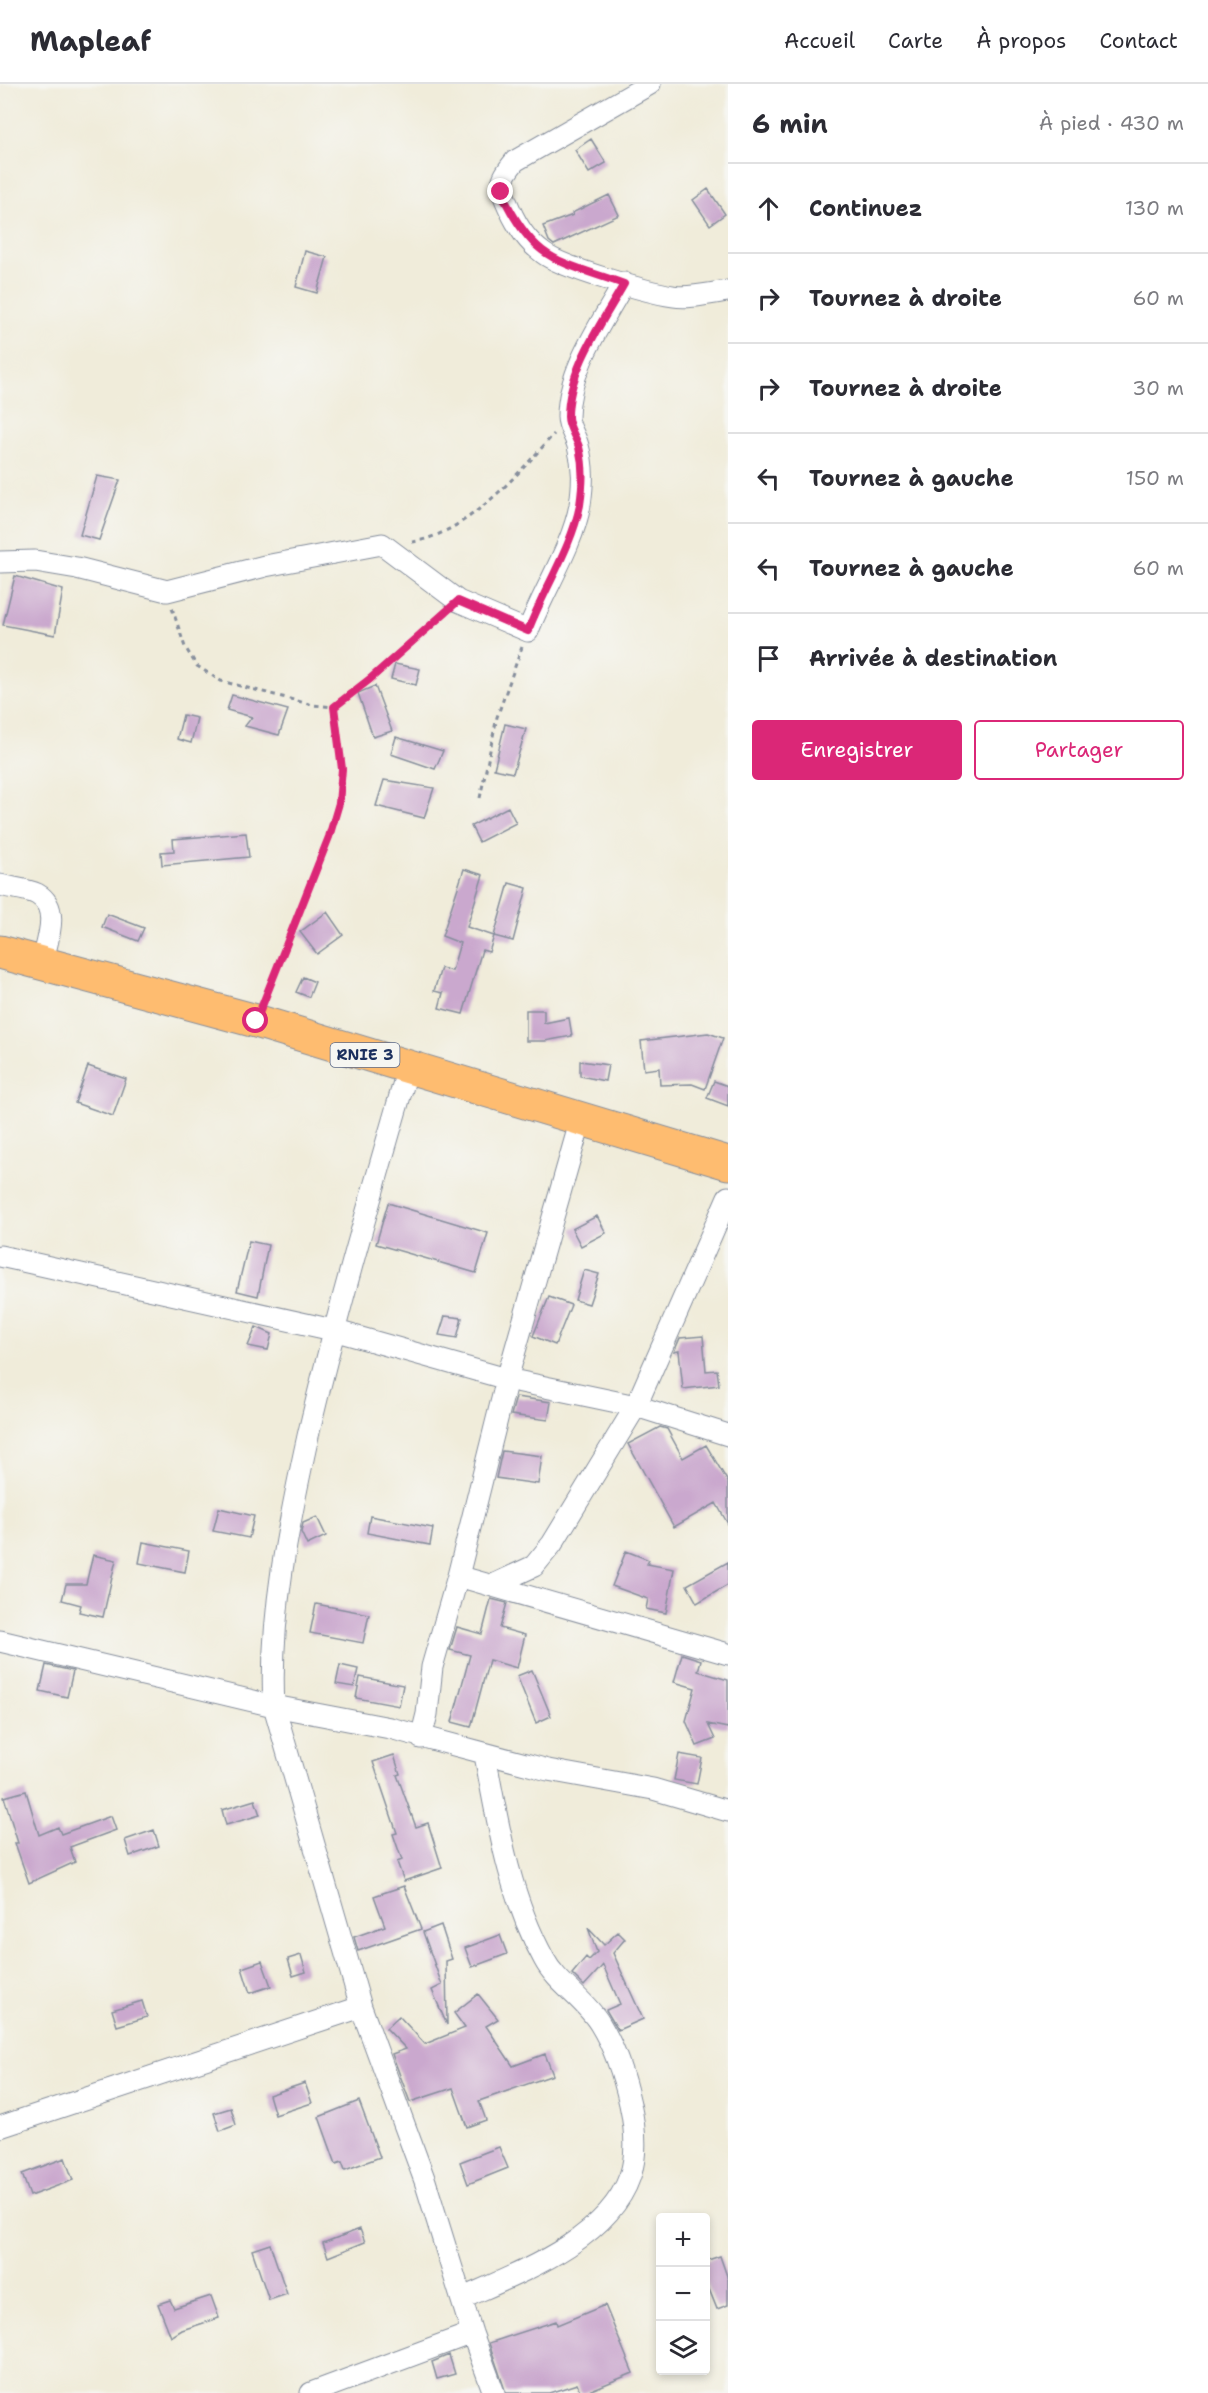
<!DOCTYPE html>
<html lang="fr">
<meta charset="utf-8">
<style>
body{margin:0;font-family:"Shantell Sans",sans-serif;background:#f7f7f7;color:#2b2b33}
.controls{position:absolute;right:18px;bottom:18px;display:grid;overflow:hidden;border-radius:6px;box-shadow:0 3px 9px #0003}
.controls button{width:54px;height:54px;display:grid;place-items:center;padding:0;border:0;border-bottom:2px solid #e1e1e2;background:#fff;color:#2b2b33;font:30px sans-serif}
.stop{position:absolute;width:18px;height:18px;margin:-14px;border:4px solid #db2777;border-radius:50%;background:#fff}
.stop.end{background:#db2777;border-color:#fff;box-shadow:0 2px 6px #0008}
.list{margin:0;padding:0;list-style:none}
h2{display:flex;justify-content:space-between;align-items:center;height:78px;margin:0;padding:0 24px;font-size:26px}
h2 small{font-size:20px;font-weight:400;color:#7c7c81}
.list li{display:grid;grid-template-columns:39px 1fr auto;gap:18px;align-items:center;box-sizing:border-box;height:90px;padding:0 24px;border-top:2px solid #e1e1e2}
.list b{display:block;font-size:22px;white-space:nowrap}
.list em{font-size:20px;font-style:normal;color:#7c7c81}
.actions{display:flex;gap:12px;padding:18px 24px}
.actions a{flex:1;padding:14px 0;border:2px solid #db2777;border-radius:6px;text-align:center;font-size:21px;color:#db2777}
.actions .main{background:#db2777;color:#fff}
.icon{flex:none;width:33px;height:33px;fill:none;stroke:currentColor;stroke-width:2;stroke-linecap:round;stroke-linejoin:round}
.map{position:relative;flex:none;width:728px;height:2309px;overflow:hidden}
header{display:flex;align-items:center;gap:36px;box-sizing:border-box;height:84px;padding:0 30px;background:#fff;border-bottom:2px solid #e1e1e2}
header strong{font-size:28px}
nav{display:flex;gap:33px;margin-inline-start:auto;font-size:21px}
main{display:flex}
aside{flex:1;background:#fff}
.map>svg:first-child{display:block}
</style>
<header>
<strong>Mapleaf</strong>
<nav><a>Accueil</a><a>Carte</a><a>À propos</a><a>Contact</a></nav>
</header>
<main>
<div class="map">
<svg width="728" height="2309" viewBox="0 0 728 2309">
<rect width="100%" height="100%" fill="#f6f6f2"/>
<filter id="ink" filterUnits="userSpaceOnUse"><feTurbulence type="fractalNoise" baseFrequency=".0167" numOctaves="2"/><feDisplacementMap in="SourceGraphic" scale="12" xChannelSelector="R" yChannelSelector="G"/><feConvolveMatrix kernelMatrix="1 2 1 2 8 2 1 2 1" color-interpolation-filters="sRGB"/></filter>
<filter id="wash" filterUnits="userSpaceOnUse"><feTurbulence type="fractalNoise" baseFrequency=".008" numOctaves="4" result="noise"/><feDisplacementMap in="SourceGraphic" scale="24" xChannelSelector="R" yChannelSelector="G"/><feGaussianBlur stdDeviation="1.35" result="paint"/><feColorMatrix in="noise" values="0 0 0 0 0 0 0 0 0 0 0 0 0 0 0 0 0 1.4 0 .05"/><feComposite in="paint" operator="in"/></filter>
<g filter="url(#wash)">
<rect width="100%" height="100%" fill="#f0ecda"/>
<g id="blocks">
<path fill="#caa8ce" d="M591,55l15,24 -17,10 -14,-23z
M708,105l17,25 -15,11 -17,-25z
M609,111l10,20 -65,30 -5,-4 -6,-15 30,-11 -1,-2z
M305,167l22,6 -10,36 -21,-6z
M97,392l23,4 -21,60 -19,-5z
M15,492l48,14 -8,45 -52,-10z
M395,580l25,5 -4,16 -25,-6z
M375,602l17,45 -19,6 -15,-44z
M232,611l56,15 -9,25 -34,-9 7,-9 -25,-7z
M183,631l14,3 -6,25 -14,-4z
M505,640l21,5 -13,44 -19,-4z
M396,653l47,14 -8,18 -44,-15z
M384,696l50,8 -10,30 -48,-12z
M508,723l8,16 -37,19 -8,-16z
M246,749l3,24 -87,8 -1,-13 13,-1 -1,-12z
M464,785l19,6 -16,52 27,9 -5,16 -7,-2 -19,64 -24,-6 4,-15 -9,-2 7,-23 11,3 8,-28 -18,-7z
M509,799l18,5 -14,53 -19,-5z
M327,828l16,23 -26,19 -17,-22z
M107,830l37,14 -6,13 -36,-14z
M303,893l12,5 -6,15 -13,-5z
M526,926h18v13l25,-5 3,18 -27,5h-19z
M708,949l15,5 -18,51 -13,-5 -32,1 -1,-17 -15,2 -3,-29z
M580,977l28,4 -3,16 -25,-5z
M88,982l38,13 -13,37 -38,-13z
M714,997l14,5v20l-21,-8z
M388,1119l100,30 -12,40 -100,-29z
M597,1132l9,17 -25,13 -9,-17z
M249,1157l19,4 -10,51 -21,-5z
M584,1186l15,4 -10,30 -14,-4z
M549,1213l22,8 -16,40 -22,-9z
M445,1232l17,2 -5,20 -18,-3z
M256,1243l16,7 -4,16 -20,-4z
M703,1252l3,35 11,-1 2,15 -36,4 -4,-38 -5,1 6,-14z
M516,1313l35,5 -3,18 -37,-5z
M660,1343l7,2 16,29 23,-13 22,37v42l-12,-21 -42,24 -46,-83z
M502,1367l40,5 -4,28 -42,-6z
M219,1424l35,8 -5,22 -36,-7z
M370,1432l63,12 -3,17 -63,-12z
M317,1433l9,19 -19,9 -6,-13 2,-9z
M143,1458l46,9 -4,21 -46,-9z
M626,1467l23,9 -2,4 27,5 -8,44 -20,-4 2,-10 -36,-13z
M93,1471l23,5 -13,57 -24,-5 2,-7 -19,-5 4,-16h20z
M728,1478v23l-31,18 -10,-18z
M491,1515l16,4 -7,25 25,7 -8,33 -28,-8 -18,67 -19,-5 18,-67 -20,-5 7,-23 25,7z
M316,1520l53,10 -6,29 -53,-10z
M682,1570l19,6 -3,11 30,9v48l-20,-4 7,15 -18,7 -11,-25 9,-33 -21,-6z
M46,1581l27,6 -6,26 -27,-6z
M340,1581l18,4 -4,18 -18,-3z
M532,1586l19,46 -15,7 -19,-47z
M360,1593l43,8 -4,21 -43,-8z
M679,1670l23,4 -5,26 -23,-4z
M394,1671l6,19 -3,1 19,52 12,-4 14,45 -38,13 -7,-19 5,-2 -9,-26 4,-1 -24,-71z
M26,1707l13,44 19,-8 3,7 50,-18 5,14 -46,17 5,15 -46,21 -14,-40h3l-14,-46z
M255,1716l5,15 -34,10 -4,-15z
M154,1746l5,16 -29,10 -5,-16z
M404,1802l17,43 -63,22 -4,-14 31,-11 -11,-30z
M441,1841l11,34 -6,2 1,64 -15,-35 10,-5 -19,-53z
M588,1844l16,17 14,-13 7,7 -12,14 30,66 -25,11 -12,-20 14,-6 -17,-39 -19,21 -12,-12 14,-17 3,3 8,-8z
M500,1851l7,19 -35,13 -7,-19z
M301,1871l5,17 -13,4 -5,-17z
M262,1877l9,25 -21,7 -8,-25z
M478,1910l20,25 -12,7 27,40 32,-12 8,21 -74,26 7,19 -19,7 -14,-39 -43,14 -18,-48 14,-5 -20,-21 13,-12 26,28 40,-16 -11,-15z
M142,1917l5,16 -30,9 -5,-16z
M305,1999l7,20 -37,12 -6,-20z
M359,2017l21,56 -35,13 -3,-8 -6,2 -17,-47z
M231,2024l5,17 -16,6 -6,-18z
M499,2063l9,21 -40,16 -8,-22z
M65,2074l8,22 -43,16 -8,-22z
M360,2145l5,13 -37,15 -5,-14z
M270,2160l17,50 -18,6 -17,-50z
M720,2172l8,23v26l-11,4 -12,-30v-18z
M211,2212l8,22 -37,12 -11,7 -13,-33 12,-4 4,8z
M605,2221l28,68 -49,20h-3l-4,-9 -28,9h-43l-17,-50 67,-22 1,4z
M449,2271l6,19 -18,5 -5,-17z"/>
</g>
</g>
<g filter="url(#ink)">
<use href="#blocks" fill-opacity="0" stroke="#868e9c" stroke-width="1.5"/>
<g fill="none" stroke-linecap="round" stroke-linejoin="round">
<g stroke="#868e9c" stroke-width="23">
<path id="minor" d="M650,0l-135,77c-17,21 -16,25 -5,49 7,16 19,33 33,43 19,15 105,39 130,43 17,3 38,-3 55,-5
M0,478l35,-1 42,7 90,23 98,-25 117,-22 76,57 70,30c15,-39 45,-86 52,-126 3,-21 4,-38 -2,-59 -2,-9 -10,-19 -10,-29 0,-48 34,-94 56,-134
M0,801c11,3 27,4 37,9 25,14 9,49 5,71
M408,984c-35,122 -71,244 -100,368 -19,86 -39,182 -34,270l87,301 64,174 47,152 22,60
M0,1172l333,74 174,49 129,27 92,29
M458,1492l49,-197 74,-260
M493,1501l41,-19 18,-22 84,-138 92,-209
M0,1557l274,65 116,22 158,42 105,19 75,22
M421,1654l6,-24 5,-47 26,-91 270,78
M0,2043l361,-120
M463,2214c56,-25 145,-58 167,-122 8,-23 5,-49 0,-72 -6,-27 -15,-56 -30,-80 -15,-25 -43,-40 -56,-65 -35,-63 -46,-135 -59,-204
M311,2309l161,-60"/>
</g>
<g stroke="#868e9c" stroke-width="35">
<path id="trunk" d="M0,868l256,69 472,142"/>
</g>
<path stroke="#868e9c" stroke-width="3" stroke-dasharray="4.5 4.5" stroke-linecap="butt" d="M412,458c55,-8 107,-69 142,-108
M172,524l13,39 12,19 24,15 92,24 21,2 36,-28 74,-66
M480,714l17,-81 25,-70
M264,916l65,-163 10,-34 3,-34 -8,-62"/>
<use href="#minor" stroke="#fff" stroke-width="21"/>
<use href="#trunk" stroke="#febc70" stroke-width="33"/>
</g>
</g>
<g fill="none" stroke-linecap="round" stroke-linejoin="round" filter="url(#ink)">
<path stroke="#db2777" stroke-width="8" d="M256,937l73,-184 10,-34 3,-34 -8,-62 36,-28 88,-78 70,30c15,-40 44,-84 52,-126 3,-21 4,-38 -1,-58 -3,-10 -11,-20 -11,-30 0,-48 34,-94 56,-133 -68,-24 -90,-22 -123,-92"/>
</g>
<g text-anchor="middle" stroke-width="4.5" stroke-linejoin="round" paint-order="stroke">
<rect fill="#f6f6f2" stroke="#5d6b8a" stroke-width="1.5" x="330.5" y="959" width="69" height="24" rx="4.5"/>
<g font-size="15" font-weight="bold" fill="#1b2f5e">
<text x="365" y="976">RNIE 3</text>
</g>
</g>
</svg>
<div class="controls">
<button>+</button>
<button>−</button>
<button><svg class="icon" aria-label="layers" viewBox="0 0 24 24"><path d="M12 4l9 5-9 5-9-5zM3 14l9 5 9-5"/></svg></button>
</div>
<div class="stop" style="left:256px;top:937px"></div>
<div class="stop end" style="left:501px;top:108px"></div>
</div>
<aside>
<h2>6 min<small>À pied · 430 m</small></h2>
<ul class="list">
<li><svg class="icon" aria-label="ahead" viewBox="0 0 24 24"><path d="M12 20V5M6 11l6-6 6 6"/></svg><div><b>Continuez</b></div><em>130 m</em></li>
<li><svg class="icon" aria-label="right" viewBox="0 0 24 24"><path d="M7 20v-9h11M14 6l5 5-5 5"/></svg><div><b>Tournez à droite</b></div><em>60 m</em></li>
<li><svg class="icon" aria-label="right" viewBox="0 0 24 24"><path d="M7 20v-9h11M14 6l5 5-5 5"/></svg><div><b>Tournez à droite</b></div><em>30 m</em></li>
<li><svg class="icon" aria-label="left" viewBox="0 0 24 24"><path d="M17 20v-9H6M10 6l-5 5 5 5"/></svg><div><b>Tournez à gauche</b></div><em>150 m</em></li>
<li><svg class="icon" aria-label="left" viewBox="0 0 24 24"><path d="M17 20v-9H6M10 6l-5 5 5 5"/></svg><div><b>Tournez à gauche</b></div><em>60 m</em></li>
<li><svg class="icon" aria-label="arrive" viewBox="0 0 24 24"><path d="M6 21V4h12l-3 4 3 4H6"/></svg><div><b>Arrivée à destination</b></div></li>
</ul>
<div class="actions"><a class="main">Enregistrer</a><a>Partager</a></div>
</aside>
</main>
